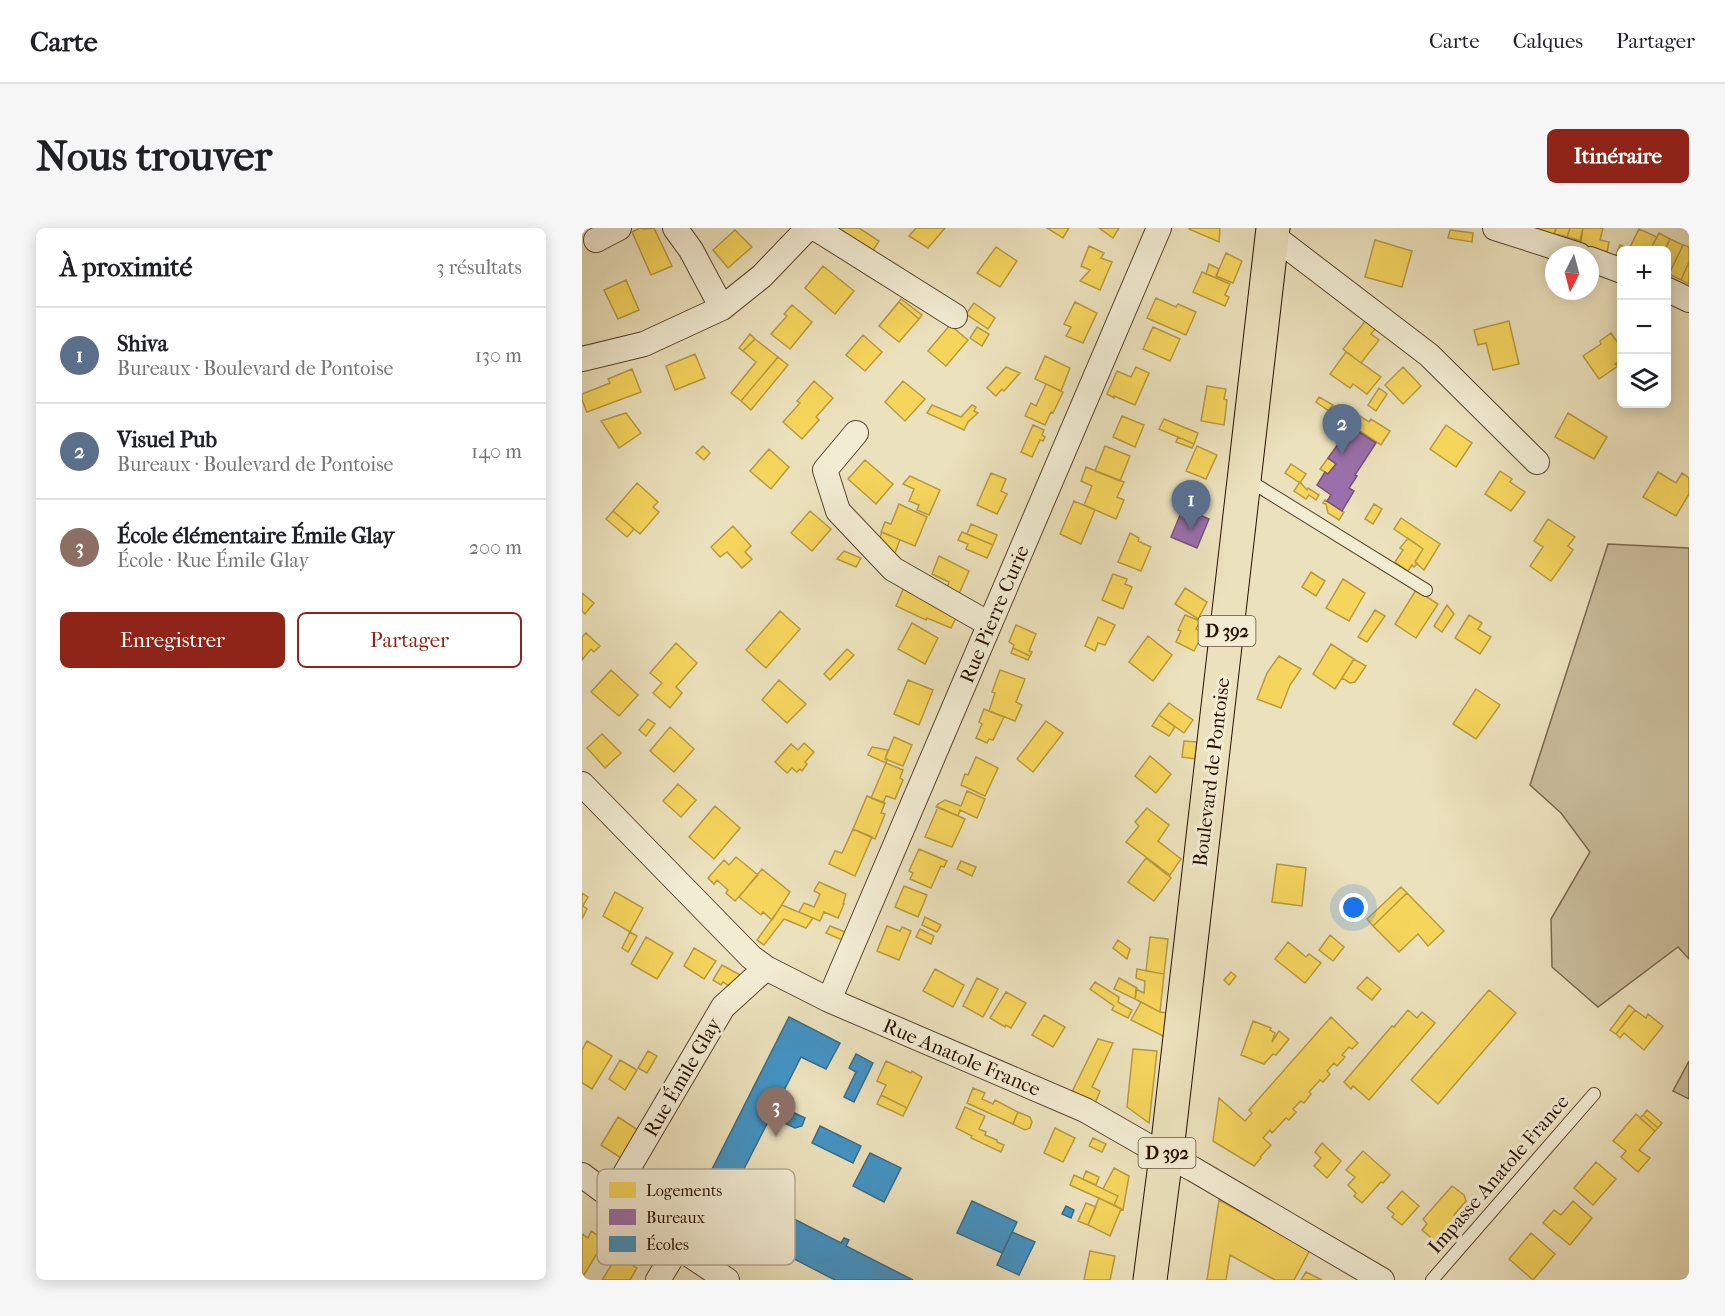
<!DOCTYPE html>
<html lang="fr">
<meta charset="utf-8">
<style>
body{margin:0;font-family:"IM FELL French Canon",serif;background:#f6f6f6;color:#202124}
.controls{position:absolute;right:18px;top:18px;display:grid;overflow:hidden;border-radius:9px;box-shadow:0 3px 15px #0003}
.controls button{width:54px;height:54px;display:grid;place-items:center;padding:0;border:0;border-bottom:2px solid #e0e0e0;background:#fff;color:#202124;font:30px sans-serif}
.compass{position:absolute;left:963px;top:18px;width:54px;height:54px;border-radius:50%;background:#fff;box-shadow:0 3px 15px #0003;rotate:186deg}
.you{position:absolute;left:772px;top:680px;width:21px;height:21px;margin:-15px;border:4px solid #fff;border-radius:50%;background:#1a73e8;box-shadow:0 0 0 9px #1a73e833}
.badge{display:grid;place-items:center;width:39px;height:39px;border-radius:50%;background:#8f2418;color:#fff;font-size:20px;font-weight:700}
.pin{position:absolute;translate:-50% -50px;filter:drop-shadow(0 2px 3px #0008)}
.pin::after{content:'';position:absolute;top:32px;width:21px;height:18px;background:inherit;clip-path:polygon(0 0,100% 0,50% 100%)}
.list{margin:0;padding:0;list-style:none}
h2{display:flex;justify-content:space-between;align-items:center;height:78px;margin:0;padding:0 24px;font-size:26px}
h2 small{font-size:20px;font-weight:400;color:#757577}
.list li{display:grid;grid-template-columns:39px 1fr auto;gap:18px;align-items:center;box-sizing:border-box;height:96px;padding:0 24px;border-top:2px solid #e0e0e0}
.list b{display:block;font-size:22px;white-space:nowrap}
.list p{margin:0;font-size:20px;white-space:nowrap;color:#757577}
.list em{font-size:20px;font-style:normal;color:#757577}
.actions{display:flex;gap:12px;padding:18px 24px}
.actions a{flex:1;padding:14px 0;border:2px solid #8f2418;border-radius:9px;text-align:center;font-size:21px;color:#8f2418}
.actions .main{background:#8f2418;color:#fff}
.icon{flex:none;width:33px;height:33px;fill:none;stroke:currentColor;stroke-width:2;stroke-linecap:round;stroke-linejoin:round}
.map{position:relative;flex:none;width:1107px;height:1052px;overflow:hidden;border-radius:9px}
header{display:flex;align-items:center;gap:36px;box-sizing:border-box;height:84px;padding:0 30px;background:#fff;border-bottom:2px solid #e0e0e0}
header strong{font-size:28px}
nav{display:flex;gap:33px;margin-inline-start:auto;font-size:21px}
.intro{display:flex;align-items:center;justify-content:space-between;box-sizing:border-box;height:144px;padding:0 36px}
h1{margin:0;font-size:42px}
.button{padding:15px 27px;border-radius:9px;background:#8f2418;color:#fff;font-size:21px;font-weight:700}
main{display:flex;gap:36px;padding:0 36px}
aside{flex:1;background:#fff;border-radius:9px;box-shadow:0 3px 15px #0003}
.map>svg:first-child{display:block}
</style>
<header>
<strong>Carte</strong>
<nav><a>Carte</a><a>Calques</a><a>Partager</a></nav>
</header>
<div class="intro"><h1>Nous trouver</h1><a class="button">Itinéraire</a></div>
<main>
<aside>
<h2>À proximité<small>3 résultats</small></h2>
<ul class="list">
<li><span class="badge" style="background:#5c6f8a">1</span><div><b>Shiva</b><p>Bureaux · Boulevard de Pontoise</p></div><em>130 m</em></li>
<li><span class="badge" style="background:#5c6f8a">2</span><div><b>Visuel Pub</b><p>Bureaux · Boulevard de Pontoise</p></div><em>140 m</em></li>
<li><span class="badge" style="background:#8d6e63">3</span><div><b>École élémentaire Émile Glay</b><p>École · Rue Émile Glay</p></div><em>200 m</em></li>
</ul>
<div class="actions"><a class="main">Enregistrer</a><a>Partager</a></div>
</aside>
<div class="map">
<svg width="1107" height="1052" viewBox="0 0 1107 1052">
<rect width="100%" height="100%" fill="#ebe1bc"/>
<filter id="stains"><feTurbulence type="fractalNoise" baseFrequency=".00333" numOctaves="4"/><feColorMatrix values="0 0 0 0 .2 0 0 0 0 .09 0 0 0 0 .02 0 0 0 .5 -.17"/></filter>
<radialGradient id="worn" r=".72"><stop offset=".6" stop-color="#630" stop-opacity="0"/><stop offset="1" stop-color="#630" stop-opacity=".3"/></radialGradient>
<path fill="#cabd9c" stroke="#79664e" stroke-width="1.5" d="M1026,316l81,4v411l-11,-12 -80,60 -46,-40 -1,-48 39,-67 -29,-39 -31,-28z
M1107,833v38l-16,-8z"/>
<path fill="#f6d55c" stroke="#b89a40" stroke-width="1.5" d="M58,0l4,1 10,-1 18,38 -21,9 -19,-43z
M256,0h21l20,13 -7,11 -35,-23z
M334,0h29l-17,20 -19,-12z
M465,0h22l-6,10z
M517,0h20l-6,10z
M608,0h30l-1,14 -30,-13z
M944,0h30l-3,11z
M974,0h14l-3,9 -13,-3z
M988,0h13l-2,13 -14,-4z
M1001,0h20l-3,12 9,2 -2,10 -28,-7z
M1057,1l18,8 -7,13h-28v8l-6,-3 4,-10 9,4z
M153,2l17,17 -24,21 -15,-18z
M868,2l23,3 -1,9 -24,-4z
M1077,5l11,6 -5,11h-15z
M1088,11l13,6 -14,29 -3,-1v-23h-1z
M793,12l37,11 -10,36 -37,-10z
M1101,17l6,2v15l-8,18 -12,-6z
M507,18l15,7 -3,5 11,4 -12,28 -20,-9 10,-11 -9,-4z
M414,19l21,14 -17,26 -23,-14z
M644,25l16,8 -9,22 -17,-7z
M1107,34v22l-8,-4z
M627,36l10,5 -3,9 -10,-4z
M241,38l31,25 -19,23 -30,-26z
M620,44l28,12 -5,11 4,2 -4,9 -32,-14z
M44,52l13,30 -21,9 -14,-29z
M574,70l20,9 2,-3 18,8 -10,23 -39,-17z
M319,71l21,16 -3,4 -20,-17 -20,24z
M317,74l20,17 -20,23 -20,-16z
M493,74l22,11 -14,30 -17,-7 5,-9 -7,-3z
M392,75l21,15 -7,11 -22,-15z
M210,77l20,17 -22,27 -19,-15 16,-18 -3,-2z
M784,92l10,8 -5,6 8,6 -18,23 -18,-14z
M927,93l10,43 -26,6 -7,-27 -8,2 -4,-15z
M368,97l18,15 -22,26 -18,-15z
M395,99l12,7 -7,12 -12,-8z
M571,99l27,12 -10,22 -27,-12z
M1029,105l11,16v11l-7,4 3,2 -19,13 -16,-23 18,-12 -1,-3z
M168,106l5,5 -12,12 -4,-3z
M281,107l19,17 -17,19 -19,-16z
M173,111l23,18 -37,44 -10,-8 25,-31 -13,-11z
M764,124l35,25 -14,17 -14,-10 -3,4 -20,-14z
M113,126l10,24 -30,12 -9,-24z
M463,128l25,12 -9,23 -26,-12z
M196,129l10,8 -37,45 -10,-9z
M424,139l14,6 -16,18 -2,-2 -6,7 -9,-8z
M554,139l13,6 -14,32 -21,-9v2l-7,-4 10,-23 14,6z
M821,139l18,19 -18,18 -18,-19z
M50,141l9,23 -54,20 -5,-12v-6l28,-11 -2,-4z
M232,153l19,17 -17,19 3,3 -17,19 -19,-17 17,-19 -3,-2z
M321,153l22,18 -20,22 -20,-19z
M464,156l17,8 -10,21 -2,-1 -6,13 -20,-9 6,-13 5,3z
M625,158l19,3 -2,10 3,1 -3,25 -23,-4z
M797,160l8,6 -11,17 -8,-6z
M737,169l14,8 -4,6 -13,-9z
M350,177l29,12 11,-12 4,2 -2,4 4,2 -10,9 -4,8 -37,-17z
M765,180l22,14 2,-3 19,12 -9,14 -41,-27z
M44,185l15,20 -22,15 -18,-27z
M986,185l39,24 -13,22 -39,-22z
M540,188l22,9 -9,22 -22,-10z
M582,191l34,14 -4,11 -35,-15z
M451,197l11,5 -2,5 3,2 -2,4 -3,-1 -8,17 -11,-5z
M864,197l26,18 -16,24 -26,-18z
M596,209l16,7 -2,4 -16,-6z
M121,218l7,7 -6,7 -8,-7z
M523,218l25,10 -10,25 -25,-10z
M615,218l20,9 -11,24 -20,-8z
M187,221l20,18 -18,22 -21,-18z
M746,230l8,6 -8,10 -8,-5z
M283,232l28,24 -17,20 -28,-25z
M709,236l15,10 -6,9 -15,-10z
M504,239l38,15 -7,15 7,3 -8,19 -32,-14 8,-19 -11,-5z
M918,243l12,8 -2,3 15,10 -14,19 -26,-17z
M1076,244l18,11 6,-10 7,5v16l-13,22 -33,-19z
M409,245l15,6 -5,12 6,3 -10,20 -20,-9z
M328,248l30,14 -11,25 -12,-5 2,-5 -10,-4 5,-12 -11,-5z
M718,254l7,8 1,-2 11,7 -3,5 -7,-5 -3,4 -12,-8z
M55,255l21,19 -5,5 6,5 -19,22 -27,-23z
M743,272l19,12 -5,8 -11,-7 -2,-9 -3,-1z
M492,273l21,9 -14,34 -21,-10z
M317,276l28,13 -12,29 -34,-14 4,-10 6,2z
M792,276l8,5 -9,15 -8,-5z
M31,283l21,18 -7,8 -21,-18z
M228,283l21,18 -19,22 -21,-18z
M819,290l39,26 -16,26 -9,-8 8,-13 -29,-20z
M966,291l27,18 -7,9 5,4 -22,31 -21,-15 13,-19 -9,-6z
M389,296l26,11 -4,10 -26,-11z
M151,298l18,20 -6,6 7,7 -10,9 -15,-16 -7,5 -9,-10z
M300,304l18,8 -7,18 -16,-13z
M380,304l31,13 -6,13 -21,-9 2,-5 -10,-4z
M548,305l9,5 -1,3 13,6 -10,24 -23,-9z
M826,310l15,11 -8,13 2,1 -1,2 -2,2 -2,-2 -4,6 -13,-9 8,-12 -3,-2z
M262,323l17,7 -5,9 -19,-8z
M357,328l30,15 -11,25 -12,-5 3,-9 -17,-8z
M729,344l14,9 -9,15 -14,-9z
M531,346l14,5 -2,5 7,3 -9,22 -21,-9z
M761,351l22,14 -16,28 -23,-13z
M322,359l29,15 -1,3 25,11 -6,12 -24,-10 -1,2 -30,-14z
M603,360l22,14 -9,17 -23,-15z
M834,362l22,14 -22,34 -21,-14z
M0,365l12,10 -9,11 -3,-3z
M865,377l7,9 -12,18 -8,-6z
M793,382l10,6 -18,26 -9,-5z
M198,383l20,18 -34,39 -20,-18z
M603,387l15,6 -4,8 7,4 -9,18 -18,-9 5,-11 -3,-1z
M887,387l13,8 -4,6 13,8 -11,17 -25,-16z
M516,389l17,8 -10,20 -7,-2 -3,8 -10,-5z
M330,395l26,15 -13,26 -27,-15z
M434,397l20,9 -7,17 3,1 -2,4 -17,-8 1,-3 -5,-3z
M4,405l14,13 -6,6 -3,-3 -9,11v-23z
M566,408l24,19 -19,26 -24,-19z
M94,415l21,20 -21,24 6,6 -12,15 -17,-15 9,-10 -12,-10z
M749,416l23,15 -19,30 -22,-15z
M431,420l17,8 -2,4 -17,-7z
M265,421l7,6 -24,25 -6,-6z
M697,428l22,13 -11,16 -9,23 -24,-9 10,-26z
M772,431l12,7 -11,16 -5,1 -8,-5z
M29,442l27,25 -19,21 -28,-24z
M418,442l25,9 -9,23 6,3 -7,16 -26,-10 6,-18 -3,-1z
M197,452l27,24 -19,19 -25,-23z
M326,452l25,10 -14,35 -25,-11z
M894,461l24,16 -24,34 -23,-15z
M587,475l24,17 -9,13 -25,-18z
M402,481l20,8 -11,23 -4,-1 -2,4 -11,-5 6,-14 -3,-2z
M577,487l16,12 -6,9 -17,-10z
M66,491l7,5 -9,12 -7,-6z
M464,493l17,12 -30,39 -16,-13z
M88,499l24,22 -20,23 -24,-21z
M20,506l19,19 -16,15 -18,-20z
M312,509l18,8 -9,21 -18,-7z
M602,513l13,1 -2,17 -13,-2z
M222,515l10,9 -9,10 2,2 -5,7 -2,-2 -3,3 -5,-4 -5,5 -12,-11 16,-18 7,6z
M290,519l16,3 -3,9h2l-1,4 -18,-8z
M568,528l21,18 -15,19 -21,-17z
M394,529l22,11 -13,28 -24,-11 4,-11 3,1z
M304,535l17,7 -3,8 3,2 -8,19 -9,-3 -3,7 -12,-5z
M96,556l18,16 -15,17 -18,-16z
M385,563l18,8 -8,19 -17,-8 -2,6 -22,-9 2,-3 7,-4 16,6z
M285,568l18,7 -4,10 4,1 -10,25 -22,-10z
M133,578l25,22 -26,31 -25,-22z
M356,579l27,12 -13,28 -27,-10z
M565,580l22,17 -11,16 23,18 -11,16 -44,-33 13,-16 -4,-4z
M271,601l19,8 -17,39 -26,-12 6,-13 7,2z
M337,621l28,12 -3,6 -3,-1 -10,22 -21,-9 3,-6 -4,-2z
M154,629l22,18 -23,26 -9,-8 2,-3 -11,-10 -3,4 -6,-6 16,-18 5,5z
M564,630l25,20 -17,23 -26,-19z
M379,633l15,6 -4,9 -15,-7z
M695,636l29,4 -4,38 -30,-4z
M180,641l28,23 -18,28 -9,-8 -2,3 -22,-18z
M237,654l27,12 -3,10h1l-6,14 -14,-6 -4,9 -21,-9 5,-9 10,4 6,-13 -6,-3z
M322,658l23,9 -9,22 -23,-10z
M819,659l6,6 -34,33 -6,-7z
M33,664l28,16 -13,24 -27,-16z
M0,665l6,4 -5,9 4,3 -5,10z
M825,665l37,38 -16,15 -10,-12 -19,18 -26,-26z
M200,677l31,13 -7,10 -22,-9 -20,26 -7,-5z
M343,689l16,8 -4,7 -15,-7z
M248,698l15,6 -3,8 -16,-7z
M305,698l13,5 2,-4 9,4 -12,29 -22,-9z
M338,701l14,7 -3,8 -15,-7z
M48,704l7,4 -9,16 -6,-4z
M748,707l14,12 -11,14 -14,-11z
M64,709l27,16 -16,26 -26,-15z
M568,709l18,2 -4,35 -18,-3z
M536,712l12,9 -3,10 -14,-11z
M706,714l18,15 3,-3 12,9 -16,20 -30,-24z
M112,720l22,13 -12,18 -20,-13z
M140,737l18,10 -8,13 -9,-6 -2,3 -8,-5z
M353,741l29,16 -11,22 -30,-16z
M555,741l27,5 -4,38 -25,-13 1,-10 8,4 1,-12 -9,-3z
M649,744l5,4 -7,9 -5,-5z
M785,749l14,12 -9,11 -15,-12z
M395,750l21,11 -15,28 -20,-11z
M537,750l18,10 -2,11 -21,-10z
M513,754l24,15 -1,5 14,8 -4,8 -16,-8 2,-4 -24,-17z
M907,762l27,23 -78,91 -27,-24z
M424,764l20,11 -15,25 -5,-3 -1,2 -15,-9z
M559,774l19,10 7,1 -2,24 -34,-17z
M1047,777l6,5 -19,24 -6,-4z
M826,782l9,8 5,-6 13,11 -66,77 -16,-14 -2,3 -7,-7 48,-56 2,1z
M1053,782l11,8 2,-4 15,12 -19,24 -20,-17 -4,5 -4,-4z
M462,787l21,12 -12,20 -21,-12z
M749,789l27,26 -6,6 -3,-2 -7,8 3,2 -8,9 -3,-3 -7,8 3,3 -7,8 -3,-2 -11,12 2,2 -7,9 -3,-2 -8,8 3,3 -7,8 -3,-2 -14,15 -2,-3 -7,8 8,7 -11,12 1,1 -7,8 -41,-25 6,-43 26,23 7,-8 -3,-3z
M671,793l18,7 -1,2 5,3 -3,9 7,-11 10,8 -13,16 -3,-1 -9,10 -23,-9z
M516,811l15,4 -21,44 8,4 -6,15 -23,-12z
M5,813l25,15 -20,33 -10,-6v-33z
M551,821l24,2 -8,72 -22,-16z
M66,823l9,5 -10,17 -9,-5z
M38,832l17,10 -12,20 -16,-11z
M304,833l25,12 1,-2 10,6 -15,31 -26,-13 5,-10 -9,-4z
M391,860l12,5 -3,6 11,5 2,-4 23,12 -5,12 -46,-21z
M299,867l26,13 -4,8 -26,-12z
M383,879l20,9 -6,13 7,3 -1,3 12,5v2l7,3 -3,7 -30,-14 1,-2 -16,-8z
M1065,882l15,13 -4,5 -15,-13z
M436,884l12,5 2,5 -2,6 -5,2 -12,-6z
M1054,886l19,17 -16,19 11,8 -12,14 -17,-15 5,-6 -13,-10z
M1061,887l15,13 -3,3 -15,-13z
M36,889l20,13 -17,28 -20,-13z
M473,900l20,10 -12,24 -19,-9z
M511,910l13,6 -4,8 -13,-6z
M740,915l19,18 -14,17 -13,-12 7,-8 -6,-6z
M781,923l27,24 -7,8 -2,-1 -19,21 -8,-7 2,-3 -8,-8 7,-8 -9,-7z
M1014,934l20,17 -23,26 -19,-17z
M532,940l15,8 -6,34 -9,-5 4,-9 -15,-7z
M504,943l13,6 -3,8 -13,-6z
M492,947l44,21 -4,9 -44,-20z
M870,958l12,9 2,6 -12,14 3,3 -22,23 -13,-11 5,-6 -4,-5z
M820,963l17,15 -17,19 -10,-8 2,-3 -7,-6z
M517,970l22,11 -11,27 -22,-11z
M637,972l91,50 -16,30h-19l-45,-25 -4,25h-19z
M991,973l19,17 -22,27 -27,-22 11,-13 7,5z
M504,975l10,4 -8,18 -10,-4z
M9,1003l14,9 -21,35 -2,-1v-40l6,4z
M949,1005l24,21 -22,26 -24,-21z
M508,1023l25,5 -5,24h-26z
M35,1028l20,12 -7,12h-28z
M724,1044l16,8h-21z"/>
<path fill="#9970ab" stroke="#775378" stroke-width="1.5" d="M766,197l28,18 -21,32 2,1 -8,12 5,3 -12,20 -15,-10 4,-6 -14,-10 8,-13 3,2 8,-10 -8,-6 13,-18 -2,-1z
M601,280l26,11 -12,29 -26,-11z"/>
<path fill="#4393c3" stroke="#3b6c88" stroke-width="1.5" d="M207,789l51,26 -14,26 -25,-12 -80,157 -25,-13z
M274,826l17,9 -19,39 -10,-5 12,-25 -7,-4z
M206,882l17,8 -3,8 -7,2 -13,-6z
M238,898l41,20 -8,17 -41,-20z
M288,925l31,15 -17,34 -31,-16z
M175,972l84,43 3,-5 5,2 -3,6 67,34h-78l-95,-49z
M390,973l45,21 -15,31 -45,-20z
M484,978l8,4 -3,8 -9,-4z
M430,1004l23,10 -16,33 -22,-10z"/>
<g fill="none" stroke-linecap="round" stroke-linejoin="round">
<g stroke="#59442f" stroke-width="14">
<path id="service" d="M663,250l181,112
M850,1052l162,-186"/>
</g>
<g stroke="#59442f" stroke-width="26">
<path id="minor" d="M93,0l16,22 31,58
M233,0l140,88
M913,0l84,27
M690,7l157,120 108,107
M14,12l23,-12
M1008,31l32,12
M1084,61l23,11
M0,131l62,-15 78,-36 40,-32 46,-48
M274,205l-31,37 13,41 55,58 96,55
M0,556l169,173 15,11 63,32 256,110 61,35 47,24 189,111
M247,772l330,-772
M0,947l96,72 49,33
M30,968l111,-189 43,-39
M76,1052l20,-33"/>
</g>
<g stroke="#281000" stroke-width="35">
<path id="primary" d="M568,1052l19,-147 104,-905"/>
</g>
<use href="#service" stroke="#f2ecd3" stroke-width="12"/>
<use href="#minor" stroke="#f2ecd3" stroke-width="24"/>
<use href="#primary" stroke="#ebe1bc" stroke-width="33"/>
</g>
<g text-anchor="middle" stroke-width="6" stroke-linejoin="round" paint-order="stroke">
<g fill="#f2ecd3" stroke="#65523f" stroke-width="1.5">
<rect x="616.5" y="388" width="57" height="30" rx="4.5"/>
<rect x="556.5" y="910" width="57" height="30" rx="4.5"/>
</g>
<g font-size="18" font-weight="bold" fill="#281000">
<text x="645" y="409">D 392</text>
<text x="585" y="931">D 392</text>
</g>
<g font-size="20" fill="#281000" stroke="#f2ecd3">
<text transform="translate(412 386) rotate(-67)" y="7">Rue Pierre Curie</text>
<text transform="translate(629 544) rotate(-83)" y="7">Boulevard de Pontoise</text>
<text transform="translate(380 829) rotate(23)" y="7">Rue Anatole France</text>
<text transform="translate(100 849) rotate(-60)" y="7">Rue Émile Glay</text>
<text transform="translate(916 946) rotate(-49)" y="7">Impasse Anatole France</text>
</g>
</g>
<rect x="15" y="941" width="198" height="96" rx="9" fill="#f2ecd3" stroke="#b5aa94" stroke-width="1.5"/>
<rect x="27" y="954" width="27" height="16" fill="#f6d55c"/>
<rect x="27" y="981" width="27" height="16" fill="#9970ab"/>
<rect x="27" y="1008" width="27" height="16" fill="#4393c3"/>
<g font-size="16" fill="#281000">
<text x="64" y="968">Logements</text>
<text x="64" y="995">Bureaux</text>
<text x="64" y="1022">Écoles</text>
</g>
<rect width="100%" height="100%" filter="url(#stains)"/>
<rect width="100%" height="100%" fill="url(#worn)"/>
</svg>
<div class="controls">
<button>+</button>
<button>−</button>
<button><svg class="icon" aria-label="layers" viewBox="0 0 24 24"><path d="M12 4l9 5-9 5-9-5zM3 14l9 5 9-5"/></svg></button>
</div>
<svg class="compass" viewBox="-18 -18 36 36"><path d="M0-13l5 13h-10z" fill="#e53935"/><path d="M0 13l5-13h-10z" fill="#757577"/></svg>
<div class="you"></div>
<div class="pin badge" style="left:609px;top:302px;background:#5c6f8a">1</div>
<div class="pin badge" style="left:760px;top:226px;background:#5c6f8a">2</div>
<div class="pin badge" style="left:194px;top:909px;background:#8d6e63">3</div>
</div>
</main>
